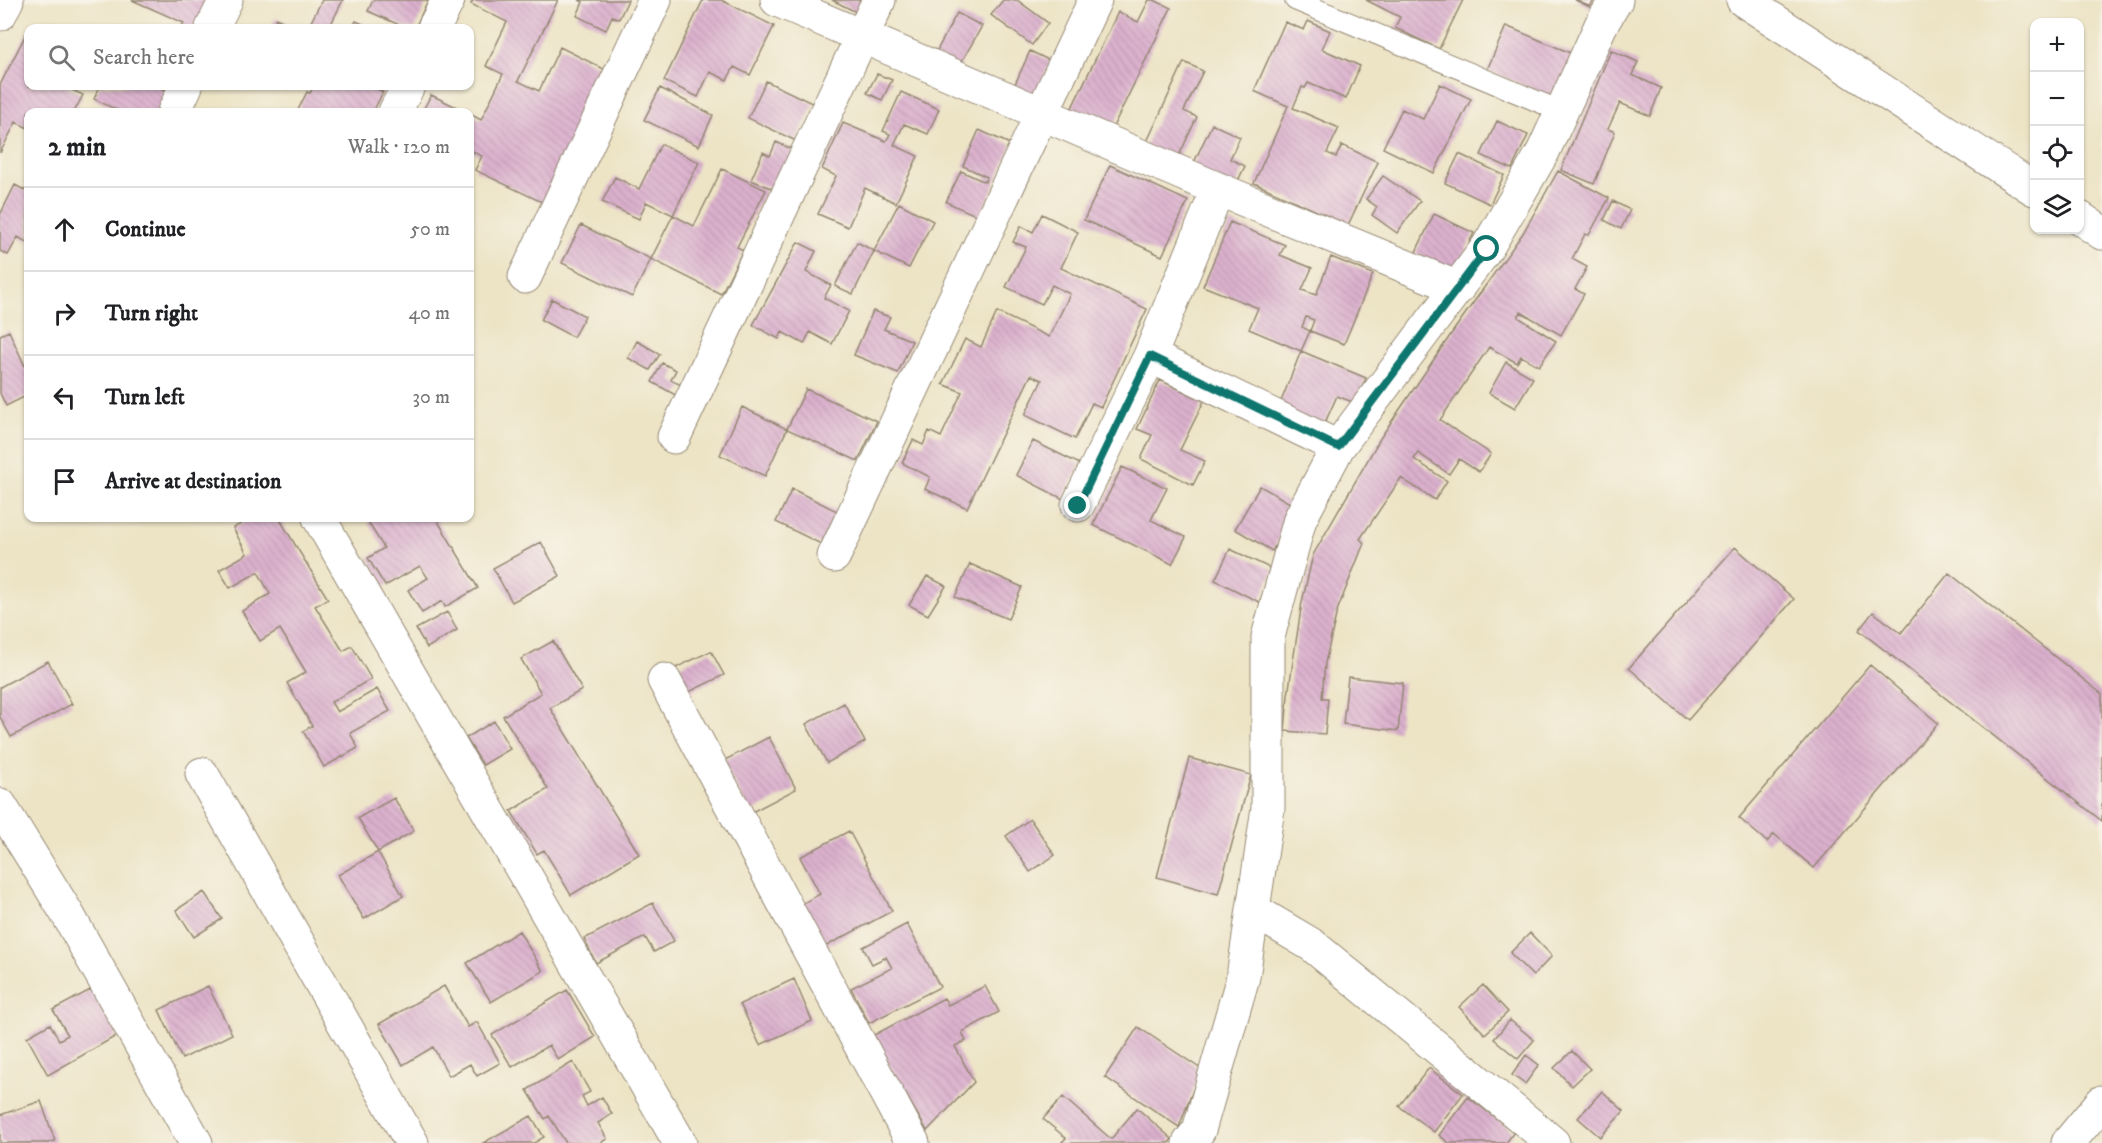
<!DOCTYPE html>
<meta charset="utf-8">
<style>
body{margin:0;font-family:"IM FELL DW Pica",serif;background:#f2f2f2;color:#202124}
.controls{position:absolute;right:18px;top:18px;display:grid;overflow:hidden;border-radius:12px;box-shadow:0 2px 4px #0004}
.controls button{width:54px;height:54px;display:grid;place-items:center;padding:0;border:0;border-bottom:2px solid #e0e0e0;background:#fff;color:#202124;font:30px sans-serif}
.stop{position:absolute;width:18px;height:18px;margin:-14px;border:4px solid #0f766e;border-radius:50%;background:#fff}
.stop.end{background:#0f766e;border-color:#fff;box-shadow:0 2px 6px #0008}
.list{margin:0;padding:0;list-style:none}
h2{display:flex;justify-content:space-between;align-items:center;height:78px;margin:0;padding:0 24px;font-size:26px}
h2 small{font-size:20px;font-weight:400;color:#757577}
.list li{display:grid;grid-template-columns:39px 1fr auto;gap:18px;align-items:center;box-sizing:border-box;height:84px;padding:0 24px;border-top:2px solid #e0e0e0}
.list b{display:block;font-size:22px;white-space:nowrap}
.list em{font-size:20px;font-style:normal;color:#757577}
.icon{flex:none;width:33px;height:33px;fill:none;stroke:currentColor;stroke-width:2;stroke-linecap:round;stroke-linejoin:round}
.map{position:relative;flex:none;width:2102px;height:1143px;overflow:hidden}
.search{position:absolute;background:#fff;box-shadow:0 2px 4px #0004;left:24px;top:24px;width:450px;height:66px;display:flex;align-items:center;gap:15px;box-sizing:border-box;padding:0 21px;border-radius:12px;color:#757577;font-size:22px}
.panel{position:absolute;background:#fff;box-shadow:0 2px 4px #0004;left:24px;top:108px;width:450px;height:414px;border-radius:12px}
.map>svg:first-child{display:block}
</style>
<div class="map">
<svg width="2102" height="1143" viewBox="0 0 2102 1143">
<defs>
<pattern id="building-back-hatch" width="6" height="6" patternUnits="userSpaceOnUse" patternTransform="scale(1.5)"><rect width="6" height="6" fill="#dbb1ce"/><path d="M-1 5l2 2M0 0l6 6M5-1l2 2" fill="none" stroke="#bd98b0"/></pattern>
</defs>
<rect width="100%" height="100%" fill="#f7f3e8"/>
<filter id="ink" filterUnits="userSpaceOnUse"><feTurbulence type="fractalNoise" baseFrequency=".0167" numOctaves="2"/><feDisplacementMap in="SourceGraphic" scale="12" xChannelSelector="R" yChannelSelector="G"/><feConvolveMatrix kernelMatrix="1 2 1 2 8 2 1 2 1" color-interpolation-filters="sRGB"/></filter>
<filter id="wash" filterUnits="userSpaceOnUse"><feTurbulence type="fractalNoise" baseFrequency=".008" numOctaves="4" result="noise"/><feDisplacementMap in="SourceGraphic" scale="24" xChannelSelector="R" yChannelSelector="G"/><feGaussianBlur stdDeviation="1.35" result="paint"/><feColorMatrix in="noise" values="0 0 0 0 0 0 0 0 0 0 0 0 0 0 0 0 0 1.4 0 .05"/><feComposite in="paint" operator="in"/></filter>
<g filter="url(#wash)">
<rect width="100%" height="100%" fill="#ede4c6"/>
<g id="blocks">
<path fill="url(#building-back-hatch)" d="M132,0h85l-13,28h-23l3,-5z
M322,0h21l-14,28h-21z
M373,0h55l-13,28h-9l-38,-17z
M473,0h85l-40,81 21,10 21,-44 54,27 -66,131 -73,-35 7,-14 -12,-6v-36l11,6 22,-46 -17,-8 21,-44 -36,-18z
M579,0h49l-9,19 -7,-3 -6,14 -29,-14 6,-14z
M703,0h18l53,26 -24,49 -16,-8 -7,13 -17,-8 -12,25 -34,-16z
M832,0h32l-6,13z
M1003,0h14l31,23 -16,22 -41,-30z
M1149,0h5l17,8 -62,127 -41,-19 50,-104 20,10z
M1366,0h97l-24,49 -44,-21 5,-11z
M1575,0h19l-4,7z
M957,13l25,13 -24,42 -24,-12z
M276,18l18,9 -1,1h-23z
M356,21l15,7h-19z
M1308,21l22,10 -8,18 38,17 -14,33 -38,-16 -3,5 -3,-1 -9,21 46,20 -12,25 9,4 6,-12 36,17 -30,63 -94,-42 34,-77 -34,-15 31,-69 19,8z
M1506,26l67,28 -19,44 -67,-28z
M26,34l2,1v51h36l19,9 -9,17h-46v16l-12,-6 -16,31v-68z
M1611,50l27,12 -6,13 29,13 -11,28 -30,-13 -12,26 7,3 -21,52 -33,-14z
M1030,51l21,10 -19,42 -21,-10z
M1184,62l19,9 -19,40 13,6 -21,45 -32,-14z
M877,74l15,6 -10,20 -15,-7z
M766,81l48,23 -18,37 -48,-23z
M1440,84l31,15 -37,74 -51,-25 19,-39 21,10z
M100,86h56l12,5 -11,21h-36l-27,-13z
M314,86h57l12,6 -10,20h-25l-4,-1 -1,1h-46l10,-20 3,1z
M660,88l53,27 -14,31 -55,-26z
M901,92l38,17 -11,25 -24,-10 -10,21 24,11 -22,47 -31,-15 -17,39 -30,-13 18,-38 -14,-7 21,-46 43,18 4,-7 -7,-3z
M431,95l36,17h-45z
M1497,121l31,14 -16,34 -31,-14z
M1212,124l28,13 -10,22 15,7 -11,23 -43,-20z
M979,130l33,15 -32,72 -34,-15 15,-31 24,11 2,-5 -24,-11z
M776,142l18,8 -18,40 -25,-10 12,-28 7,4z
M661,144l38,18 -26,53 -27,-13 -7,17 -37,-17 13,-25 24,12z
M1459,154l45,21 -14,29 -45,-21z
M1110,165l78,36 -26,55 -78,-36z
M722,169l44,21 -29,57 6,3 -22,44 -70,-35 22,-44 21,11z
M1558,171l51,27 -20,37 -4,-1 -13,25 15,8 -12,22 9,5 -23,41 -40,-23 -3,5 38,24 -17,25 -18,-10 -4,7 -28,-16 -49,73 51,34 -12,18 -20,-13 -10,15 -31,-21 -4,6 33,22 -12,19 -34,-22 -41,61 4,4 -27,68 -12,52 -3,35h6l-3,36 -40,-3 3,-36 14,-93 11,-47 68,-118 75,-110 67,-94z
M1383,176l37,25 -23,32 -25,-18 5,-8 -11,-8z
M15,185l13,7v51l-10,-6 -10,18 -8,-4v-36z
M1613,201l17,9 -9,19 -17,-9z
M899,203l34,18 -24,47 -35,-17 -21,43 -18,-8 22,-44 17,9z
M1042,214l36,18 -17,36 86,41 -46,98 -9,-4 -17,36 -50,-24 17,-35 -11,-5 -64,133 -42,-19 5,-12 -28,-14 11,-23 10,5 6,-14 12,6 21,-45 -19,-8 22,-45 16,8 16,-35 52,25 21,-43 -18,-9 -10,19 -36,-17 20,-40 -13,-5 8,-16 12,6z
M1434,214l40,19 -20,40 -39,-19z
M1230,222l55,23 -5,10 32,13 -10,22 14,5 15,-38 42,17 -29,70 -34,-13 4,-11 -8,-3 -4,10 8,4 -9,20 -52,-22 9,-21 -55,-22z
M581,225l70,34 -19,38 -70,-34z
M798,242l18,9 -10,21 25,13 -7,13 25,13 -17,33 -22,-12 -6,12 -22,-12 -3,7 -26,-14z
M552,299l33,17 -12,21 -32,-17z
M873,311l17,6 -6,12 28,12 -14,32 -44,-18z
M9,331l19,42v22l-22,11 -6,-13v-58z
M637,341l23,13 -10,16 -22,-12z
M1301,351l65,27 -11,25 -18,-7 -14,31 -45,-18z
M1506,362l27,16 -18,30 -26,-15z
M662,363l14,7 -5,10 12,6 -6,10 -25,-14z
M1160,380l44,21 -24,49 25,11 -12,24 -52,-26 11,-24 -15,-6z
M806,389l71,32 -19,40 -71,-32z
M742,407l45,22 -22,47 -45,-21z
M1033,441l47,23 -17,35 -47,-24z
M1122,467l45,21 -16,32 35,17 -14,27 -79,-39z
M1260,486l37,21 -25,44 -37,-22z
M792,489l45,22 -16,33 -45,-22z
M252,518h27l49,81 -13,7 28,45 9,-5 19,33 -40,23 6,10 40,-23 13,22 -40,22 8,15 -34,19 -21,-36 9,-5 -25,-43 19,-11 -26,-43 -20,12 -18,-30 28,-17 -12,-22 -28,16 -11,-18 28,-16 -14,-26z
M376,518h60l42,70 -33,19 -3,-6 -20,12 -14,-23 20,-12 -8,-12 -35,20 -17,-28 16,-10 -16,-26z
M541,542l19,34 -48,26 -19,-34z
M1735,547l59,52 -106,121 -59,-52z
M1230,549l44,21 -15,32 -44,-22z
M970,564l52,23 -14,32 -53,-22z
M1949,573l153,121v127l-243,-191 14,-18 28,21z
M927,576l19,10 -18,29 -19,-10z
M447,612l10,18 -30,18 -11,-19z
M553,641l29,49 -32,18 89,146 -68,41 -27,-45 -7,4 -26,-43 37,-22 -45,-73 38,-23 -20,-34z
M711,651l13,24 -41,20 -12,-25z
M48,661l24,43 -61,33 -11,-20v-30z
M1870,665l68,58 -124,145 -40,-34 -7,8 -28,-24z
M1348,677l55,6 -5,48 -55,-7z
M844,703l21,39 -38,21 -21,-39z
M494,721l16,28 -27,16 -17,-27z
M769,737l27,52 -46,24 -27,-52z
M1189,758l62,17 -33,119 -61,-17z
M394,798l20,33 -36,21 -20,-34z
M1030,819l25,36 -25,17 -24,-36z
M849,831l43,80 -73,39 -23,-43 24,-13 -20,-37z
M378,852l25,44 -39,23 -26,-44z
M204,892l18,27 -28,18 -18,-27z
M653,903l21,38 -20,11 -9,-15 -49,26 -12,-24z
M907,924l33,63 -71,36 -18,-35 41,-20 -6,-11 -14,7 -9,-17z
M519,931l24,40 -52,31 -24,-39z
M1530,933l22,23 -19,20 -23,-23z
M794,979l18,42 -52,24 -20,-41z
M1483,985l25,27 -23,22 -26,-27z
M208,986l24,48 -50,25 -23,-49z
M444,986l24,41 9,-5 23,41 -23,13 -7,-12 -21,12 -16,-29 -30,18 -24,-41z
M985,986l14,26 -37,20 4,9 -11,5 19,36 -47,49 -55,-95 72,-38 4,7z
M92,989l26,46 -70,40 -21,-38 23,-13 9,16 9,-5 -15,-25z
M567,990l28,47 -37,23 -9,-15 -37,22 -20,-32z
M1510,1020l24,20 -16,19 -24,-20z
M1138,1027l63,42 -22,58 -74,-50z
M1572,1051l18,18 -18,17 -18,-18z
M1526,1055l13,10 -14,19 -13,-9z
M573,1062l17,30 -8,4 5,10 15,-9 10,17 -14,9 9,16 -7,4h-34l-17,-27 -4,3 -18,-29z
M1429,1068l34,26 -29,38 -35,-26z
M1602,1091l22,20 -24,26 -22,-19z
M1063,1097l48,42 26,-31 35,31 -3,4h-108l5,-5 -23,-19z
M1468,1097l46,35 -8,11h-57l-10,-8z
M41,1101l14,40 -7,2h-48v-28z
M531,1116l13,21 -10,6h-51z"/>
</g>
</g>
<g filter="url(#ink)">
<use href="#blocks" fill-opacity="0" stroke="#948772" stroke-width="1.5"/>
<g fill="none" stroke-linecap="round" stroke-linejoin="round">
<g stroke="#948772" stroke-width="22">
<path id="lane" d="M1295,0l268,112"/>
</g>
<g stroke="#948772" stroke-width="35">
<path id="street" d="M777,0l441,189 240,99
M1743,0l291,189
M0,14l7,-14
M212,28l14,-28
M434,28l14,-28
M174,112l12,-26
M395,112l13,-26
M2080,218l22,15
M525,277l130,-277
M1150,356l188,91
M674,437l205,-437
M1078,505l72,-149 68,-167
M319,518l361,625
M834,556l261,-556
M664,680l249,463
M202,774l210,369
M0,805l68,110 128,228
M1253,910l59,35 241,198
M1189,1143l10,-13 44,-153 25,-169v-171l32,-118 38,-72 149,-199 56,-96 58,-127 15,-25
M2068,1143l34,-41"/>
</g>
<use href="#lane" stroke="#fff" stroke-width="20"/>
<use href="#street" stroke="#fff" stroke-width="33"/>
</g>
</g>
<g fill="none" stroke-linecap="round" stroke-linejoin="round" filter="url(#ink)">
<path stroke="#0f766e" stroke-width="8" d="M1078,506l72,-150 188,91 149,-198"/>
</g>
</svg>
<div class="controls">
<button>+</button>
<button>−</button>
<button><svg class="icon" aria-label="locate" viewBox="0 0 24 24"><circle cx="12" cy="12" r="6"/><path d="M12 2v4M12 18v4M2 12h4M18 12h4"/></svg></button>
<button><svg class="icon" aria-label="layers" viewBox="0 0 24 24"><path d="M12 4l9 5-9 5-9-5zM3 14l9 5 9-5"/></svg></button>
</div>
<div class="stop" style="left:1487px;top:249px"></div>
<div class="stop end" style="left:1078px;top:506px"></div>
<div class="search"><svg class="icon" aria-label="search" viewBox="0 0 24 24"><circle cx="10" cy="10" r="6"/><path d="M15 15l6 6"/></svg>Search here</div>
<section class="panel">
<h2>2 min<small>Walk · 120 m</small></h2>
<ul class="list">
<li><svg class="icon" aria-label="ahead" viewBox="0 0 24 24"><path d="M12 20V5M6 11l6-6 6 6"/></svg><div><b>Continue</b></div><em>50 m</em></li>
<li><svg class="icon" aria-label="right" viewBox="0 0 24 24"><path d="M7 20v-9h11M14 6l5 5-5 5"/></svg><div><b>Turn right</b></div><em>40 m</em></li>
<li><svg class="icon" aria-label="left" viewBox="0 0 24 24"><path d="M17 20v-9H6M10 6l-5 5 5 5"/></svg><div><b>Turn left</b></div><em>30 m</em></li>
<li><svg class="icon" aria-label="arrive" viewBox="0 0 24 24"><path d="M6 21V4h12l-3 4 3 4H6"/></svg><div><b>Arrive at destination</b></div></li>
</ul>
</section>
</div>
